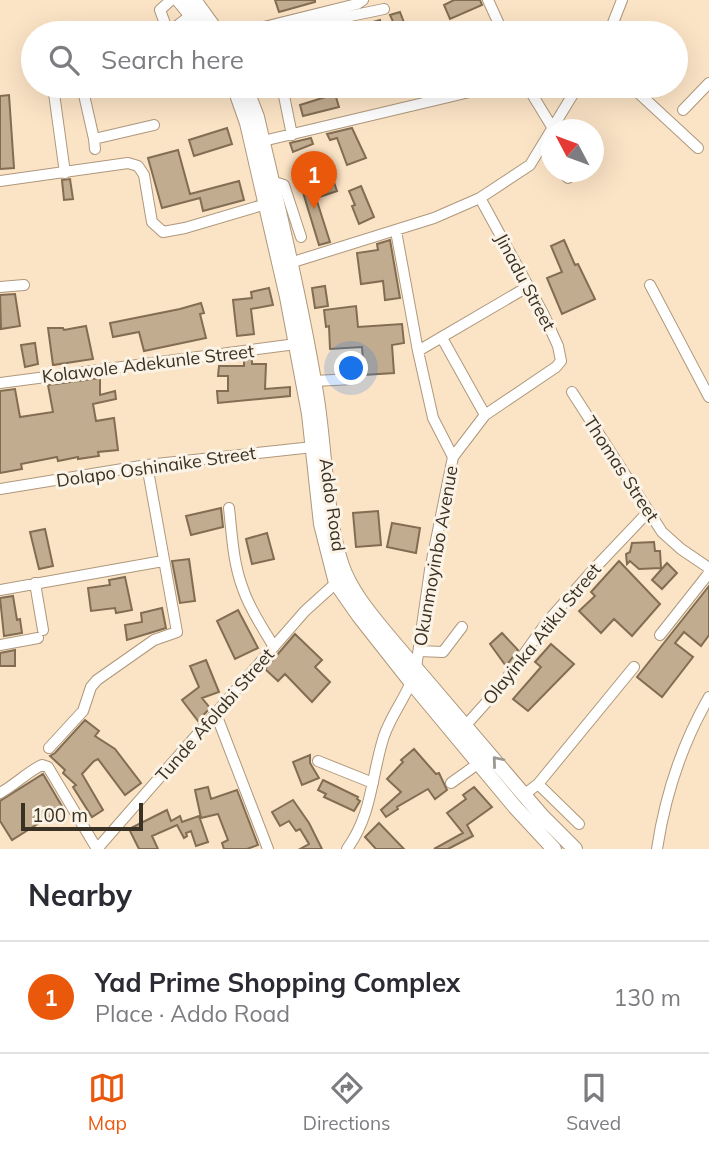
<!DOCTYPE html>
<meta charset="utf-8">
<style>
body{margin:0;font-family:Mulish,sans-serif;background:#f7f7f7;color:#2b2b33}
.compass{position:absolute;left:541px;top:119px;width:63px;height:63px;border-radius:50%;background:#fff;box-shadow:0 7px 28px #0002;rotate:311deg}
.scale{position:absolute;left:21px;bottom:18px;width:122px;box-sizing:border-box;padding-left:7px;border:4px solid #3a3125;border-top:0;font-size:19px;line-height:24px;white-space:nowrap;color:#3a3125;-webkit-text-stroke:5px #fcf3e7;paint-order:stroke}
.you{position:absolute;left:352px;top:369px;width:24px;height:24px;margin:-18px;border:5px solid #fff;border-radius:50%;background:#1a73e8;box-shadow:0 0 0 10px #1a73e833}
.badge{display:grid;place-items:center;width:46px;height:46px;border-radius:50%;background:#ea580c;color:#fff;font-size:23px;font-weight:700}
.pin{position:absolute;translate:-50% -58px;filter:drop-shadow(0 2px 4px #0008)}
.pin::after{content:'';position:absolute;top:37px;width:24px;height:21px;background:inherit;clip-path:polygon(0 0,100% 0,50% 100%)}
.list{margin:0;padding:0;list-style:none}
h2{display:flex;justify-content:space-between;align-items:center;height:91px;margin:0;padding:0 28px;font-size:30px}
h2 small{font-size:23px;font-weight:400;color:#7c7c81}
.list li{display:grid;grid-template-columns:46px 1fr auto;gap:21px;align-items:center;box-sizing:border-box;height:112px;padding:0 28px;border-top:2px solid #e1e1e2}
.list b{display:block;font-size:26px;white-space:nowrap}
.list p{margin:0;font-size:23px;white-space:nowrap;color:#7c7c81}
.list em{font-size:23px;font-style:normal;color:#7c7c81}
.icon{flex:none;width:38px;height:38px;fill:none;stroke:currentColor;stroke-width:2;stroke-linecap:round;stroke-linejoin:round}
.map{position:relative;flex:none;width:709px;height:849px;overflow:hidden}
.search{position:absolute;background:#fff;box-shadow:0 7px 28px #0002;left:21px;right:21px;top:21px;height:77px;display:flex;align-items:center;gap:18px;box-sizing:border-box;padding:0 24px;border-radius:38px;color:#7c7c81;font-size:26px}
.sheet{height:203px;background:#fff}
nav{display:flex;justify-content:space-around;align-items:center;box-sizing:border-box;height:98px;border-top:2px solid #e1e1e2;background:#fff;font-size:19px;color:#7c7c81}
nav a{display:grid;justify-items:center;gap:4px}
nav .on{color:#ea580c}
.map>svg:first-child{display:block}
</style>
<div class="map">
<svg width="709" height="849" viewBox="0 0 709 849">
<rect width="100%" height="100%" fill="#fbe3c5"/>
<path fill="#c2ac8f" stroke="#826d53" stroke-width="2" d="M275,0h40v2l-36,10z
M454,0h26l2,5 -32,14 -6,-14z
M400,12l8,21h-10l-8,-18z
M380,20l4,13h-15l-3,-9z
M335,94l4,13 -36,9 -3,-11z
M9,95l5,73 -14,1v-73z
M227,128l5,16 -38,12 -5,-16z
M352,128l14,30 -19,7 -10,-27 -7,2 -3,-6z
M311,138l2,6 -20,8 -3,-9z
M178,150l12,44 49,-13 5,19 -41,11 -3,-13 -38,10 -14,-50z
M325,156l12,35 -21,7 14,44 -11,3 -21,-69 14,-5 -3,-9z
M70,179l3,20 -9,1 -2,-20z
M361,186l13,31 -15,7 -7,-18 3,-1 -6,-14z
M390,240l10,58 -15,2 -2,-19 -22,3 -4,-31 21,-3 -1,-6z
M564,240l11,25 3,-1 17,35 -33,15 -15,-36 15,-6 -11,-26z
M325,286l3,20 -13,2 -3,-20z
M269,288l4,17 -22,4 3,25 -17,2 -4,-36 19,-2 -1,-6z
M15,294l5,32 -19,3 -1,-34z
M201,303l3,10 -4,1 6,24 -62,13 -5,-19 -26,5 -3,-14 70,-14z
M356,306l2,21 44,-3 2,19 -12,2 2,28 -30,2 -2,-28 -32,2 -1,-23 -3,1 -2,-17z
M86,326l7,33 -40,6 -5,-37h15l1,2z
M35,343l3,21 -13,3 -4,-22z
M252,358v6h14l-1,25 25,-2v9l-72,7 -1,-12h11v-15h-10l1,-10h25v-7z
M100,378v17l15,-4 1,8 -23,5 3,17 18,-3 4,32 -20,2 1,4 -21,3v-2l-20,4 -1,-4 -36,7 1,5 -22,4v-82l15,-2 5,28 33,-5 -5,-27z
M221,508l2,19 -32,8 -5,-19z
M378,511l3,34 -25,2 -3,-34z
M392,523l28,5 -4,25 -29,-6z
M45,529l8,37 -14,3 -9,-37z
M267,533l7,26 -22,5 -6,-25z
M654,542l1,9h5l1,17 -22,1 -9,-8 -3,3 -1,-10 4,-2 2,-9z
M189,559l6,42 -15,2 -8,-42z
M619,561l41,43 -28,32 -18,-17 -13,14 -22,-22 16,-15 -4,-4z
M667,563l10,10 -15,16 -10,-9z
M125,577l7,33 -16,3 -1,-5 -24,3 -3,-23 22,-3 -1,-5z
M709,586v49l-8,11 -17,-14 -9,11 18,14 -31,40 -25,-20z
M13,596l4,24 3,-1 2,14 -18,3 -4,-38z
M162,608l4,20 -39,12 -2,-15 17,-3 -1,-9z
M238,610l20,38 -23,11 -18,-38z
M502,633l16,17 -12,16 -16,-22z
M295,634l27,26 -7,7 15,15 -18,20 -27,-28 -7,7 -13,-12z
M551,644l23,20 -46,47 -15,-12 28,-32 -6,-5z
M15,650v16h-15v-13z
M206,660l13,32 -17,6 8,10 -12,13 -16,-21 17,-13 -9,-21z
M85,720l14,11 -4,5 20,13 26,34 -16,12 -27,-36 -4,2 -12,13 21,36 -11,7 -19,-30 3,-2 -13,-12 2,-3 -15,-14 5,-3z
M414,749l22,25 3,-1 8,17 -12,9 -7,-10 -31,18 1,2 -12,8 -5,-7 20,-18 -14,-13 16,-17 -2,-2z
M310,755v8l9,15 -17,7 -9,-23z
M43,774l20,34 -51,32 -12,-19v-20z
M323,780l35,17 -1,2 3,2 -6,10 -30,-14 2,-3 -8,-4z
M208,787l3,12 26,-9 21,55 -11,4h-23l-2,-6 6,-3 -10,-26 -17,4 -6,-28z
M474,787l18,20 -25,18 6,11 -25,13h-14l29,-16 -16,-20 19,-14 -3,-4z
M293,800l16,23 13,26h-22l9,-5 -9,-15 -4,2 -7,-10 -9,5 -8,-14z
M167,810l4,11 9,-5 2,6 17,-6 9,26 -12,4 -5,-15 -5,2 1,3 -3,2 -7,-13 -25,11 6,13h-19l-10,-20z
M379,823l25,26h-28l-11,-12z"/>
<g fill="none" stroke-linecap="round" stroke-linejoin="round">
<g stroke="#ae987c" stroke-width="12">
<path id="minor" d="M171,0l-11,10 7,19h6l18,-14
M488,0l15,33
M240,33l117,-29 6,-4
M284,33l47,-13 53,-11
M609,33l13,-33
M53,86l12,87
M82,86l12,53
M282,86l10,49
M527,86l25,41
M631,86l67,62
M83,90l20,-4
M683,110l26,-27
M263,141l211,-50
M542,148l10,11
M95,149l-1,-10 60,-14
M562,172l6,6
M0,181l128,-18 10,3 6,9 8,47 11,10 22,-4 88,-26
M271,181l13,4 17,52
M396,231l22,120 15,67 20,39
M290,263l144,-45 46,-20 50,-33 48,-79
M650,285l59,112
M0,287l24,-2
M442,338l43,77
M418,351l111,-65
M314,381l39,-2
M0,383l296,-39
M572,392l90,140 19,17 28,19
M0,489l147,-24 166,-18
M229,508c3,27 4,55 14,81 7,21 20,39 31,58
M35,583l8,47
M0,590l163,-29
M660,635l49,-62
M0,645l38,-7
M419,651l24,1 19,-25
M416,668l14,-98 23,-113 32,-42 71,-48 5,-6 -3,-15 -14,-31 -64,-117
M216,714l52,135
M466,725l35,-39 46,-64 45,-51 56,-59
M49,748l34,-37 8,-24 6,-7 57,-40 23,-8 -30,-167
M318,761l55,22
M451,783l28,-20
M538,784l41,40
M0,793c15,-8 27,-21 42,-28l6,2 49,82
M525,794l13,-10 96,-117
M97,849l208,-238 31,-28
M347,849c26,-36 24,-73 37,-113 7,-20 19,-35 27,-54
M657,849c8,-53 25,-105 52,-152"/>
</g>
<g stroke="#ae987c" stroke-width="16">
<path id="major" d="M179,0l27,33
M194,0l24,33
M234,86l13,37 40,174 22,117 12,110 15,59 23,33 52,66 104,125 39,42
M245,86l12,31c21,91 44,184 59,276 9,53 9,120 25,170 9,28 30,52 49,75l152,178 33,33"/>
</g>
<use href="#minor" stroke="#fff" stroke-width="10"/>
<use href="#major" stroke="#fff" stroke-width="14"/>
</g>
<defs><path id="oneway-chevron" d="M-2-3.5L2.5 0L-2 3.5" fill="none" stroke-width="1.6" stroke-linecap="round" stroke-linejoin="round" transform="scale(1.75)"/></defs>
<use stroke="#9c9892" href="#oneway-chevron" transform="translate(497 761) rotate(-130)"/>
<g text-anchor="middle" stroke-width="6" stroke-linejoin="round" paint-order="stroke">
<g font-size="18" fill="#3a3125" stroke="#fcf3e7">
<text transform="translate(525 282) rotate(62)" y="6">Jinadu Street</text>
<text transform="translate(148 364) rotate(-7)" y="6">Kolawole Adekunle Street</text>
<text transform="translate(156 467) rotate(-8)" y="6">Dolapo Oshinaike Street</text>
<text transform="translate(621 469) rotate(57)" y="6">Thomas Street</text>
<text transform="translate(332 505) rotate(82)" y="6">Addo Road</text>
<text transform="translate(436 556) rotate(-80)" y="6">Okunmoyinbo Avenue</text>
<text transform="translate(542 634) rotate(-51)" y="6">Olayinka Atiku Street</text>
<text transform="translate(215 715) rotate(-49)" y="6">Tunde Afolabi Street</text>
</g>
</g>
</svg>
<svg class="compass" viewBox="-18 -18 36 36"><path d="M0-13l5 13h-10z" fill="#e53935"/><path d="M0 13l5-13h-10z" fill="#7c7c81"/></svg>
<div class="scale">100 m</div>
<div class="you"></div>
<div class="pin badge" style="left:314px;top:209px">1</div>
<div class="search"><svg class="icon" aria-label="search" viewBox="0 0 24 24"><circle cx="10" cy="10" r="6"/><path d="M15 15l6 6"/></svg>Search here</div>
</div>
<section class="sheet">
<h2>Nearby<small></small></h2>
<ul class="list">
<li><span class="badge">1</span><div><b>Yad Prime Shopping Complex</b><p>Place · Addo Road</p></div><em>130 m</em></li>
</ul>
</section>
<nav>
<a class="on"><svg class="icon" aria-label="map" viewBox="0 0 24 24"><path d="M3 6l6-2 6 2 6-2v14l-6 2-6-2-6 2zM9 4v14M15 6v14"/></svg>Map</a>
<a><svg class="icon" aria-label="directions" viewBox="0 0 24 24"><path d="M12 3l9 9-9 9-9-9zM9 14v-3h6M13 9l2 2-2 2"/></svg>Directions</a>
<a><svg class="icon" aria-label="saved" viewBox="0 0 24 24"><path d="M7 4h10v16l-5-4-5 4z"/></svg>Saved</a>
</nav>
